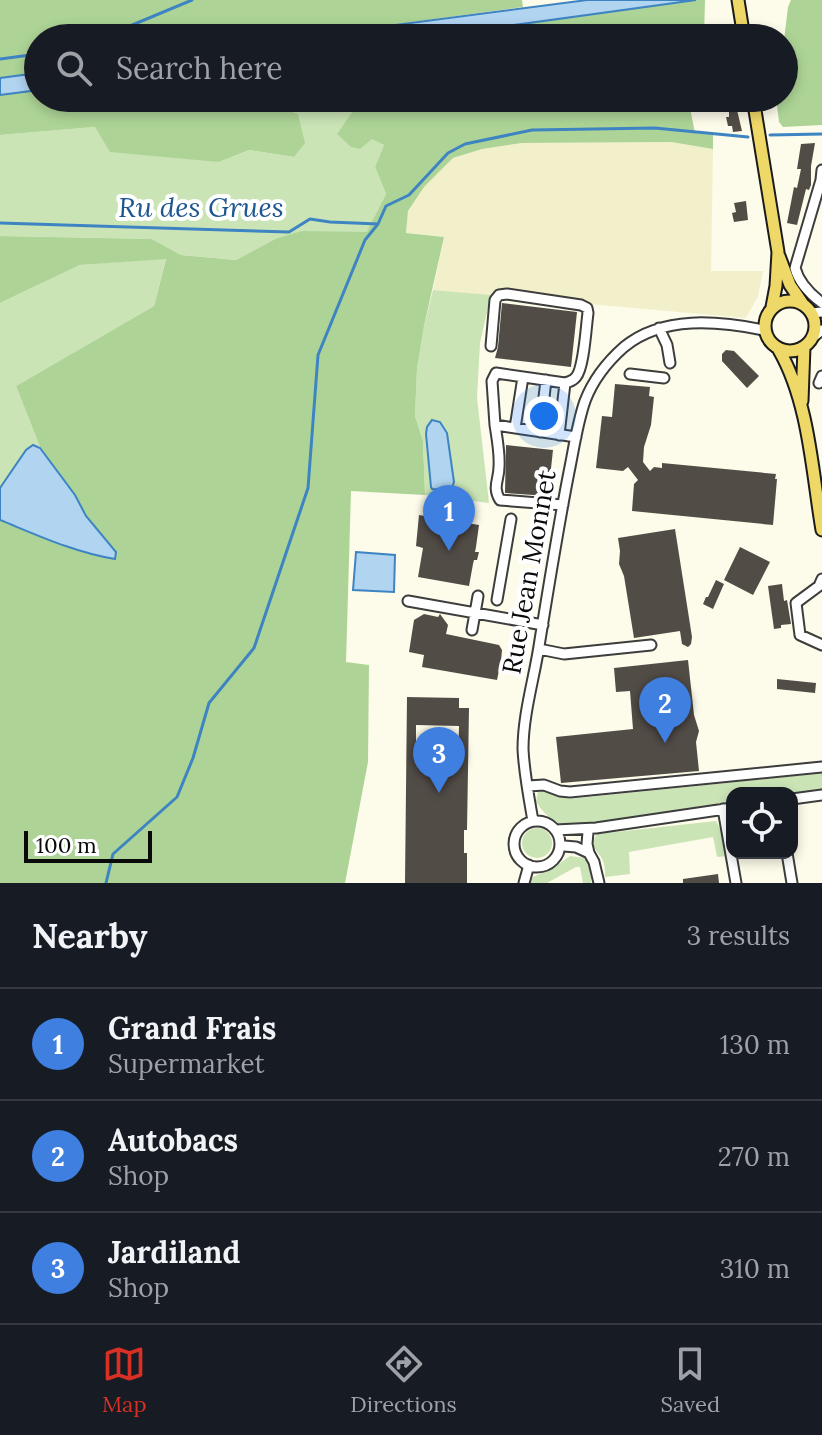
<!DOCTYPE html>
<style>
body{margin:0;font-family:Lora,serif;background:#242831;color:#f1f3f6}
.controls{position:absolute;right:24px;bottom:24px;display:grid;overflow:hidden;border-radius:16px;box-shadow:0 4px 12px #0003}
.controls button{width:72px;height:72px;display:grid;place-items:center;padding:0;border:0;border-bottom:2px solid #363941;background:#171b24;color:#f1f3f6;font:40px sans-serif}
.scale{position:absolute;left:24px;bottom:20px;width:128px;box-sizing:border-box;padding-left:8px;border:4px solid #0a0a0a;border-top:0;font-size:22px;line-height:28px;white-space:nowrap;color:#0a0a0a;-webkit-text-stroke:6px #fff;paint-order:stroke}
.you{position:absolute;left:544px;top:416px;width:28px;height:28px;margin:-20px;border:6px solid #fff;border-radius:50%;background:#1a73e8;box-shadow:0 0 0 12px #1a73e833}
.badge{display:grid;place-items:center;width:52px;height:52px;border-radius:50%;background:#d93025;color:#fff;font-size:26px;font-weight:700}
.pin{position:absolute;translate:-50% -66px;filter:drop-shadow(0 2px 4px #0008)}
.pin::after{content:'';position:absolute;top:42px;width:28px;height:24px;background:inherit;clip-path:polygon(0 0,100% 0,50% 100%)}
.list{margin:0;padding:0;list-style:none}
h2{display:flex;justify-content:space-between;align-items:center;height:104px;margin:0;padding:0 32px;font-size:34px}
h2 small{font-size:26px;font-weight:400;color:#9ea1a6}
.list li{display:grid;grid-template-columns:52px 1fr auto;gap:24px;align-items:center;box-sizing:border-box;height:112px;padding:0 32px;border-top:2px solid #363941}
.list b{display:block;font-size:30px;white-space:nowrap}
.list p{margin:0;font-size:26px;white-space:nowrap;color:#9ea1a6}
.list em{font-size:26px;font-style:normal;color:#9ea1a6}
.icon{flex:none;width:44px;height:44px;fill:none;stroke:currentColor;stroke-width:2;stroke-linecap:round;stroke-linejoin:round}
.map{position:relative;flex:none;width:822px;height:883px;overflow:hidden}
.search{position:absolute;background:#171b24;box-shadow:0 4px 12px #0003;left:24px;right:24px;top:24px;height:88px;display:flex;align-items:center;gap:20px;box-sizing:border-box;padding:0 28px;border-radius:44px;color:#9ea1a6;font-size:30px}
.sheet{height:440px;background:#171b24}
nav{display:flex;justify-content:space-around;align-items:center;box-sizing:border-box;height:112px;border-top:2px solid #363941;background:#171b24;font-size:22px;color:#9ea1a6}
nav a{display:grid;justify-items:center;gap:4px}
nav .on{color:#d93025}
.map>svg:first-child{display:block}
</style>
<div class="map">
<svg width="822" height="883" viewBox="0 0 822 883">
<rect width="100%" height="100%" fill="#fdfbe9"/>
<path fill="#f1f0cb" d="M671,142l42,7 -2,122h52l-5,25 -12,22 -313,-28 11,-53 -38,-4 2,-22 16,-24 29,-29 29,-9 40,-6z"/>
<path fill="#cae4b6" d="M277,98h85l-24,36 22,14 12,-10 12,7 -9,22 11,27 -18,38 -30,1 -63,6 -39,21 -55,-5 -29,-16 -152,-3v-101l95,-8 124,35 30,-12 45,7z
M166,258l-12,48 -138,80 24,61 -7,-2 -7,5 -26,38v-185l80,-38z
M433,290l58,5 -11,48 -3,55 12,105 -64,-8 -2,-54 -8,-25 2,-47 7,-43z
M822,773v17l-4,-1 -26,5 -60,-1v11l-154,23c-22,-2 -29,-7 -42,-25l2,-10 8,-2 23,9z
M716,821l4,8 7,27 -10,1 -4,-20 -84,15 1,22 -25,3c0,-7 0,-14 -4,-20 -6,-8 -11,-12 -4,-23z
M522 843a15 15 0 1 1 30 0a15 15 0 1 1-30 0Z
M570,856l15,2 5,7 1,18h-8l-3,-16h-4l-29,16h-17l3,-6 20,-9z"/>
<path fill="#add496" d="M0,0h522l1,7 -227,31h-258v35l-38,5z
M696,0h9l-1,38h-284z
M791,0h31v125l-39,2 -4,-5 -3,-24h8v-58l4,-33z
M38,90v8h239l3,10 18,6 7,29 -11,14 -45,-7 -30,12 -109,-10 -15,-25 -95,8v-40z
M362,98h326l7,35 18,2v14l-42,-7 -149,1 -40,6 -29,9 -29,29 -16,24 -2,22 38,4 -20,89 -7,43 -2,47 8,25 2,54 -74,-4 -5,171 23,3 -1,97 -23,121h-345v-363c37,15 75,34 115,39l1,-7 -30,-36 -11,-21 -35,-48 -24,-61 138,-80 12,-47 -86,6 -80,38v-67l152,3 29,16 55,5 39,-21 27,-8 65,1 19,-38 -11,-27 9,-22 -12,-6 -12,10 -9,-2 -14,-13z"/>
<path fill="#b1d4f1" stroke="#3e84c2" stroke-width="2" d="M587,0h109l-276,38h-124z
M38,73v17l-38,5v-17z
M432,420l8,2 7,11 7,49 -3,8 -19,-1 -1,-2 -5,-53 1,-7z
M33,445l7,3 35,47 11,21 30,36 -1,7c-39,-6 -78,-24 -115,-39v-32l26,-38z
M356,552l39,3 -1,37 -41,-2z"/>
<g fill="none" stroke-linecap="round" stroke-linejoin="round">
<path stroke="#3e84c2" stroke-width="3" d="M101,38l91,-38
M0,59l38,-5
M770,135l52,-1
M0,223l289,9 21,-13 20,3 48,2
M106,883l7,-29 64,-57 16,-39 16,-55 45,-55 54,-160 10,-133 47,-115 13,-16 8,-18 23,-11 39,-42 17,-9 67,-14 123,-2 93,9"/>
</g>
<path fill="#524c47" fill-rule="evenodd" d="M737,110l5,21 -9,1 -1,-6h-4l-2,-9h3v-5z
M815,143l-4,23v19l-2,5 -3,-1 -9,36 -10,-2 7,-36 3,1 4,-19h-4l4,-25z
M746,201l2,19 -14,2 -2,-9 4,-1 -2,-9z
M502,303l75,9 -6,55 -76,-9 3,-11z
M726,350l8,1 25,25 -12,12 -25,-27v-7z
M615,384l35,3 -1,9 5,1 -3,28 -7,22 -1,15 7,9 4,-4 8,1v-5l114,11 -1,5h2l-4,46 -141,-14 2,-27 4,-4 -10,-13 -5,4 -27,-3 6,-52 10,1z
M506,445l47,5 -5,46 -43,-3z
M419,515l60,10 -3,22 -1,5h4l-2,8h-3l-1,4 -4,22 -51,-9 5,-29 -7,-2z
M675,529l17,108 -1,7 -3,3 -6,-3 -2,-13 -46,7 -10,-62 -5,-12 1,-13 -2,-13z
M740,547l30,15 -17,33 -29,-15z
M716,580l8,4 -11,25 -10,-5 3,-7h2z
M782,584l2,17 3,-1 4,24 -10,1v3l-7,1 -6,-43z
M424,614l14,3 2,-3 8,11 -2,9 53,11 3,5 -1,11 -4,19 -75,-13 2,-12 -15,-3 5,-32z
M688,660l6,55 5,16 -3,11 3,29 -138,12 -5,-46 77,-8 -3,-38 -14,1 -2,-24z
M777,679l39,4 -1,10 -38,-4z
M407,697l52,1v10h10l-2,122h-3v23h3v30h-62zM416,725l43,1 -1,39 -42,-1z
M718,874l1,9h-36v-4z"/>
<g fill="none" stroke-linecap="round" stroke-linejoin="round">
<g stroke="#3d3d3d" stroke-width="13">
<path id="minor" d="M822,170l-1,10 -26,88c4,15 15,26 27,35
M812,313l10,-1
M659,328l8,17 3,18
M812,338l10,-8
M491,346l4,-46 4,-5 8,-1 74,11 6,3 1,5c-2,14 -4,55 -12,64 -4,5 -6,4 -11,6l-6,52
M630,374l34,4
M819,383l3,-7
M495,425l-3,-44 4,-8 69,10
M515,428l8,-51
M540,432l6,-52
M563,505l-63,-5c-8,-13 -1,-20 -1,-33 1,-14 -2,-29 -4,-42l81,12
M822,579l-3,7 -23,17 4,32 22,10
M497,600l14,-81
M408,601l135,24
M472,630l6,-34
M539,649l25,5 87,-9
M528,786l16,-1 16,6 10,1 252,-25
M792,799l30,-4
M723,809l13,74
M533,821c-4,-23 -9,-49 -10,-72 0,-36 12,-73 17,-109 9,-56 18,-112 29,-168 5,-24 8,-48 16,-71 8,-21 22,-39 39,-54 39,-32 94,-26 140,-17
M514 844a23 23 0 1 1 46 0a23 23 0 1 1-46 0Z
M555,830l41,-2 136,-20
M564,846l12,1 13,6 -2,-9 1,-12
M589,853l5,9 5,21
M787,853l5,30
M524,883l5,-18"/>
</g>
<g stroke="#1b1b1b" stroke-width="15">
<path id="major" d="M738,0l6,38
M753,98l25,154 -2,34 -4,21
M779,256l11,29 13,19
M765 326a25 25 0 1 1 50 0a25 25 0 1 1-50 0Z
M779,350c30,52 33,121 43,180
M802,401l2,-54"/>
</g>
<use href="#minor" stroke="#fff" stroke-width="9"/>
<use href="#major" stroke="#eed868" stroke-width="11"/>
</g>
<g text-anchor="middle" stroke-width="8" stroke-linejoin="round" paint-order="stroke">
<g font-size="26" fill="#0a0a0a" stroke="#fff">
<text transform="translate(529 572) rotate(-80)" y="9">Rue Jean Monnet</text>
</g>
<g font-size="28" font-style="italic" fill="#1e5691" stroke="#fff">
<text x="201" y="217">Ru des Grues</text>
</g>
</g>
</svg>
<div class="controls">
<button><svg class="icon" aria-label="locate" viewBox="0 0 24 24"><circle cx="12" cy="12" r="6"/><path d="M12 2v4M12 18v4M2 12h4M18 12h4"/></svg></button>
</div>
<div class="scale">100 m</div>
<div class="you"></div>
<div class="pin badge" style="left:449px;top:551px;background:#3f7fe0">1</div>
<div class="pin badge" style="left:665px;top:743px;background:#3f7fe0">2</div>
<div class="pin badge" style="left:439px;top:793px;background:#3f7fe0">3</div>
<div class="search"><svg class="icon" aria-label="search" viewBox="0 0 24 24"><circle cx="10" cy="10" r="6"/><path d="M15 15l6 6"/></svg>Search here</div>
</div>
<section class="sheet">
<h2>Nearby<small>3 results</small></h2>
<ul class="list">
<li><span class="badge" style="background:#3f7fe0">1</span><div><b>Grand Frais</b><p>Supermarket</p></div><em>130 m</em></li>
<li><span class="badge" style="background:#3f7fe0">2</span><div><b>Autobacs</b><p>Shop</p></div><em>270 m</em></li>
<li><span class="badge" style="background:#3f7fe0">3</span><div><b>Jardiland</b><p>Shop</p></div><em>310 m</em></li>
</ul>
</section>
<nav>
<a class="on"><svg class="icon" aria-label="map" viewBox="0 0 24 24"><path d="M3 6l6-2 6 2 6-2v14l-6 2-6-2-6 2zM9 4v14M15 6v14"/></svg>Map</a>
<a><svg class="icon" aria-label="directions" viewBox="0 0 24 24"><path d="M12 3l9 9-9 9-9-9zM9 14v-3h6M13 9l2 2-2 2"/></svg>Directions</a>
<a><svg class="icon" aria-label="saved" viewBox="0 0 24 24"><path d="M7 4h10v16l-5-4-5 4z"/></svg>Saved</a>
</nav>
